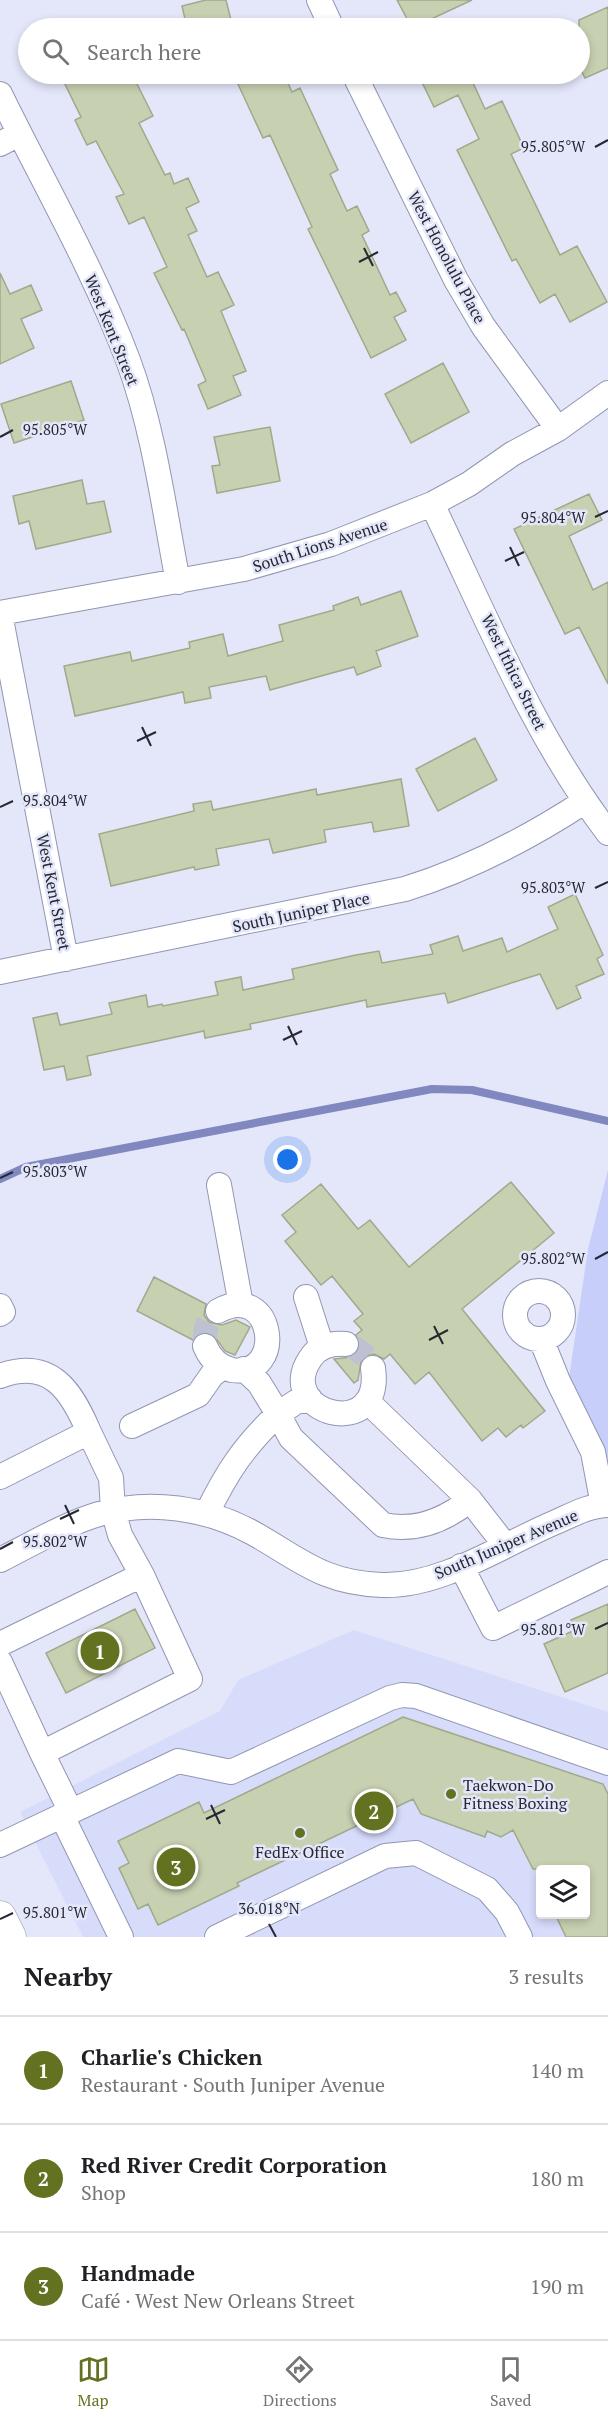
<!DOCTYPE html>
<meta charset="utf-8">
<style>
body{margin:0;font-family:"PT Serif",serif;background:#f2f2f2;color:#202124}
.controls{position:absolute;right:18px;bottom:18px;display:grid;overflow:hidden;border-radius:6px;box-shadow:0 3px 9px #0003}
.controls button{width:54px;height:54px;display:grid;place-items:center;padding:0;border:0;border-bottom:2px solid #e0e0e0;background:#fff;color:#202124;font:30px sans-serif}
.you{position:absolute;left:288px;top:1160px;width:21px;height:21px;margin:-15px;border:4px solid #fff;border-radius:50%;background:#1a73e8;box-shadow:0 0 0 9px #1a73e833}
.badge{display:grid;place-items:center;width:39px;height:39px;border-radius:50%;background:#627220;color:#fff;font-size:20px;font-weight:700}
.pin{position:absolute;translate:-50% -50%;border:3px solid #fff;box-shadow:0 2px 6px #0006}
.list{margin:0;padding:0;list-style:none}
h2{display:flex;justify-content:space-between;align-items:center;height:78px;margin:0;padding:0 24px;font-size:26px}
h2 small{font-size:20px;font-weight:400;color:#757577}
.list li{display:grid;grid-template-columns:39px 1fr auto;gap:18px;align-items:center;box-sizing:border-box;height:108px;padding:0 24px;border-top:2px solid #e0e0e0}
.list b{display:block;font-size:22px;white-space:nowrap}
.list p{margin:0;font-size:20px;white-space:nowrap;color:#757577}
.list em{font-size:20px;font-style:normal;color:#757577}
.icon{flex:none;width:33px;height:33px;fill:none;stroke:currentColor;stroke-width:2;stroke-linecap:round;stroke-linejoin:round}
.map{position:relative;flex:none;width:608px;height:1937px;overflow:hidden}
.search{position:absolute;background:#fff;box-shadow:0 3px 9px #0003;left:18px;right:18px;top:18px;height:66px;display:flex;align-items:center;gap:15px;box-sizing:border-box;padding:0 21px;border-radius:33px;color:#757577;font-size:22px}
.sheet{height:402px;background:#fff}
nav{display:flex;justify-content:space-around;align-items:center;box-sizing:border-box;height:84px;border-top:2px solid #e0e0e0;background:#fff;font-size:16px;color:#757577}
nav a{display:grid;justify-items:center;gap:3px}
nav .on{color:#627220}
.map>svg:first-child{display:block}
</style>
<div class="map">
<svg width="608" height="1937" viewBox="0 0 608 1937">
<rect width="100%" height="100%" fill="#e4e7fa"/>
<path fill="#d7dcfb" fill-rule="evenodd" d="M354,1630l254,82v225h-525l-63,-125 200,-101 18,-31zM540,1870h46v44h-46z"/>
<path fill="#c7cefa" d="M608,1170v296l-39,-88 19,-129z"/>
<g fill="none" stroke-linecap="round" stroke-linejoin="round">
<path stroke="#8187bf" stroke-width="8" d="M0,1179l26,-12 406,-78 40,1 136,31"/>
</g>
<path fill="#c7d0b1" stroke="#a1a98b" stroke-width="1.5" d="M206,0h20l7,28h-46l-5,-22z
M397,0h75l-60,28z
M608,7v61l-23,10 -6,-12v-46z
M60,74h72l21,42 -14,7 26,52 5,-2 4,11 14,-6 11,24 -13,6 11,23 -9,4 19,42 11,-5 16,33 -13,6 25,60 -13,5 8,19 -33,14 -10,-24 8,-4 -22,-52 -2,1 -28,-57 13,-6 -23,-50 -15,7 -13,-27 8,-3 -28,-53 -9,4 -12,-25 6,-3z
M255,74h29l8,18 8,-4 38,82 -8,4 17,37 10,-5 12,25 -7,4 28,60 6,-3 10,19 -12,6 12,23 -35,18 -63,-129 4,-2 -42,-92 -7,3 -26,-56z
M418,74h51l16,35 17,-8 22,47 -13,6 49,101 17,-9 30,56 -37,20 -15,-28 -15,9 -24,-44 -4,2 -55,-111 22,-11 -21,-44 -24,12z
M0,273l10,21 21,-9 11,25 -21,9 13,29 -34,16z
M443,363l26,49 -58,31 -26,-49z
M71,381l13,39 -70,23 -13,-39z
M270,427l10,54 -63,12 -5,-27 8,-1 -6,-28z
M82,480l5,24 17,-3 7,31 -75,17 -7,-28 -10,3 -6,-28z
M589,494l13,26 -33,16 24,54 15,-8v102l-29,-57 -14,7 -51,-105z
M401,591l17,45 -42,15 5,15 -24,9 -3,-8 -84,23 -4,-14 -57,11 2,11 -26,5 -2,-11 -108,24 -11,-50 66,-14 2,9 58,-13 -1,-6 34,-8 5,22 55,-15 -4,-16 55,-15 -1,-4 25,-9 3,8z
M475,738l22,42 -59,31 -22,-42z
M401,779l8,47 -35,6 -2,-10 -48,8 2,12 -53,11 -4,-14 -53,10 3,16 -24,5 -1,-3 -83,19 -12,-52 95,-23 -1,-7 18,-3 2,9 103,-21 1,6z
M575,894l28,61 -6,4 7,15 -28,12 5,12 -24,11 -17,-35 -92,29 -3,-10 -78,14 -1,-7 -116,24 1,5 -46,9 -1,-7 -117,25 4,19 -24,5 -3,-14 -20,4 -11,-52 24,-5 3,12 52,-11 -3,-11 37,-8 2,12 14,-3 1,2 55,-11 -3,-13 26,-5 2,13 51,-11 -2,-10 64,-14 23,-4 3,12 51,-9 -3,-9 28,-9 5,15 39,-13 5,14 51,-23 -10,-22z
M511,1182l43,51 -92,76 83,102 -22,17 -2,-3 -15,12 -8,-9 -16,13 -53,-69 -14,12 -25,-30 -6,5 -10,-5 -8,2 -5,5 -3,19 -4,3 -20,-24 18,-2 6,-5 2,-8 -4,-9 6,-5 -8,-9 9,-7 -31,-38 -11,9 -36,-44 11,-9 -14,-17 39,-31 37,45 12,-9 39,47z
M154,1277l52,27 -2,11 5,7 13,3 14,-5 14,7 -15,28 -10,-4 -12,-17 -14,-1 -6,7 -56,-29z
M608,1604v69l-43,19 -21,-48 31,-14 -4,-10z
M135,1609l20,39 -89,45 -20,-40z
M403,1717l200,67 5,10v143h-42l-11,-23h30v-45h-52l-20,-39 -12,7 -14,-6 -2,6 -64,-23 -8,-15 -176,84 2,3 -81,39 -10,-21 -10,5 -19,-41 10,-5 -11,-22 81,-39 5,11z"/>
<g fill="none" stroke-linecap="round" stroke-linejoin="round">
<path stroke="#bec1d2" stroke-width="24" stroke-dasharray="24 12" stroke-linecap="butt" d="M346,1344c13,5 20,11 27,24
M205,1346c-1,-14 1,-26 13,-35"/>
<g stroke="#9196b2" stroke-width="26">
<path id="minor" d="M319,0l13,28
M354,74l102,206 27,46 75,103
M0,94c43,88 93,174 128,266 26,70 36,149 50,222
M0,144l19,-10
M432,504c54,112 101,230 176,329
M0,613l244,-44 87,-25 101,-40 37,-20 43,-30 46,-25 50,-36
M0,614l66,345
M0,972l405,-83c65,-20 122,-50 179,-87
M219,1185l22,120
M515 1315a24 24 0 1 1 48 0a24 24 0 1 1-48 0Z
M306,1297l16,50
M0,1306l3,6 -3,2
M541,1339l17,42 35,71 10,53
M346,1344c-14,-1 -28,2 -36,15 -36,54 74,85 63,9
M205,1346c5,12 14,21 27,24 55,8 42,-90 -14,-59
M244,1369l15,14 19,31 18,-12 14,-3
M0,1376c51,-19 72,16 89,56
M367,1401l103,99 35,45
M132,1426l66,-31 14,-20 11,-8
M0,1477l89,-45 22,46 2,32 7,25 22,40 48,104 -148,74 -42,-91
M207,1513c20,-41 37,-67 71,-99l13,24 92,87c32,7 62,-5 87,-25
M0,1560c32,-16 65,-36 99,-46 51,-15 108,-6 154,19 48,27 70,50 129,52 60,2 121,-41 174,-63 16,-7 34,-17 52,-17
M461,1566l32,62 115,-56
M0,1644l142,-69
M42,1753l29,59
M62,1816l59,121
M0,1845l178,-84 53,11 159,-74 12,-3 14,1 192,67
M217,1937l168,-81 31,-3 71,36 20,23 13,25"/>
</g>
<g stroke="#9196b2" stroke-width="33">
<path id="major" d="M0,1917l10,20"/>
</g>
<use href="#minor" stroke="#fff" stroke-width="24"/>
<use href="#major" stroke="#fff" stroke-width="32"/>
</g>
<path fill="none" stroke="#262833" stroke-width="2" d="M595,147l13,-7M364,248l9,18M359,262l19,-10M0,437l13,-7M595,517l13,-6M510,547l9,19M505,561l19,-9M142,727l9,19M137,741l19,-9M0,807l13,-6M595,888l13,-6M288,1026l9,19M283,1040l19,-9M0,1178l13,-6M595,1259l13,-7M434,1326l9,18M429,1340l19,-10M65,1505l9,19M60,1519l19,-9M0,1549l13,-7M595,1629l13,-6M211,1805l9,19M206,1819l19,-9M0,1919l13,-6M269,1924l7,13"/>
<g fill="#627220" stroke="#e4e7fa" stroke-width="2">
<circle cx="451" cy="1794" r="6"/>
<circle cx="300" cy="1833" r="6"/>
</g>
<g text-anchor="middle" stroke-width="5" stroke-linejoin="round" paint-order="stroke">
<g font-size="16" fill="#262833" stroke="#e4e7fa">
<text transform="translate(447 257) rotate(62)" y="6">West Honolulu Place</text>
<text transform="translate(112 330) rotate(68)" y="6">West Kent Street</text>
<text transform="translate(320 545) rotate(-18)" y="6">South Lions Avenue</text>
<text transform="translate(514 672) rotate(64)" y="6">West Ithica Street</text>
<text transform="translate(54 892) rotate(79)" y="6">West Kent Street</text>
<text transform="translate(301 912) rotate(-12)" y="6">South Juniper Place</text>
<text transform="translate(506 1544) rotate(-23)" y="6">South Juniper Avenue</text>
</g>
<g font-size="16" fill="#262833" stroke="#e4e7fa" text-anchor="start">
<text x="463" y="1791">Taekwon-Do<tspan x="463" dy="18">Fitness Boxing</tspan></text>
<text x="300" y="1858" text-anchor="middle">FedEx Office</text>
</g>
</g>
<g font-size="15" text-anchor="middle" fill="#262833" stroke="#e4e7fa" stroke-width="5" stroke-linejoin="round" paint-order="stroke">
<text x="553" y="152">95.805°W</text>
<text x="55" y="435">95.805°W</text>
<text x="553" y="523">95.804°W</text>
<text x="55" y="806">95.804°W</text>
<text x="553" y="893">95.803°W</text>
<text x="55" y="1177">95.803°W</text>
<text x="553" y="1264">95.802°W</text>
<text x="55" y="1547">95.802°W</text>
<text x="553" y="1635">95.801°W</text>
<text x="269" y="1914">36.018°N</text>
<text x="55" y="1918">95.801°W</text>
</g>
</svg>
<div class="controls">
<button><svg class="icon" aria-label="layers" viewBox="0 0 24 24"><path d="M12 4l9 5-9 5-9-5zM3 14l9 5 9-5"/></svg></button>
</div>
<div class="you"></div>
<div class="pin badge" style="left:100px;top:1651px">1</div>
<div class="pin badge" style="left:374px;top:1811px">2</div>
<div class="pin badge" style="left:176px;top:1867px">3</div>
<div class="search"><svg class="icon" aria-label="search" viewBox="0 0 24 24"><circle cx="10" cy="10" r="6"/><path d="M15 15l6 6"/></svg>Search here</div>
</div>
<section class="sheet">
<h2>Nearby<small>3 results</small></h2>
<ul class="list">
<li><span class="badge">1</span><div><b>Charlie's Chicken</b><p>Restaurant · South Juniper Avenue</p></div><em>140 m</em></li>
<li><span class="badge">2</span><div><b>Red River Credit Corporation</b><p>Shop</p></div><em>180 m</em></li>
<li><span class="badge">3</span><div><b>Handmade</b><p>Café · West New Orleans Street</p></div><em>190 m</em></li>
</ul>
</section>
<nav>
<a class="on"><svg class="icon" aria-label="map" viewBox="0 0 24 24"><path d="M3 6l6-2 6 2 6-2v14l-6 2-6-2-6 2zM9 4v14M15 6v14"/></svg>Map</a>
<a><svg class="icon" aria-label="directions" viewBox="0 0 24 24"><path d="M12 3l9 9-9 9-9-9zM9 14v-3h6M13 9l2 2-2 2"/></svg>Directions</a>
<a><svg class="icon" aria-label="saved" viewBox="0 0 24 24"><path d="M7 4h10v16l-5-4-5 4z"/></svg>Saved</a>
</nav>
